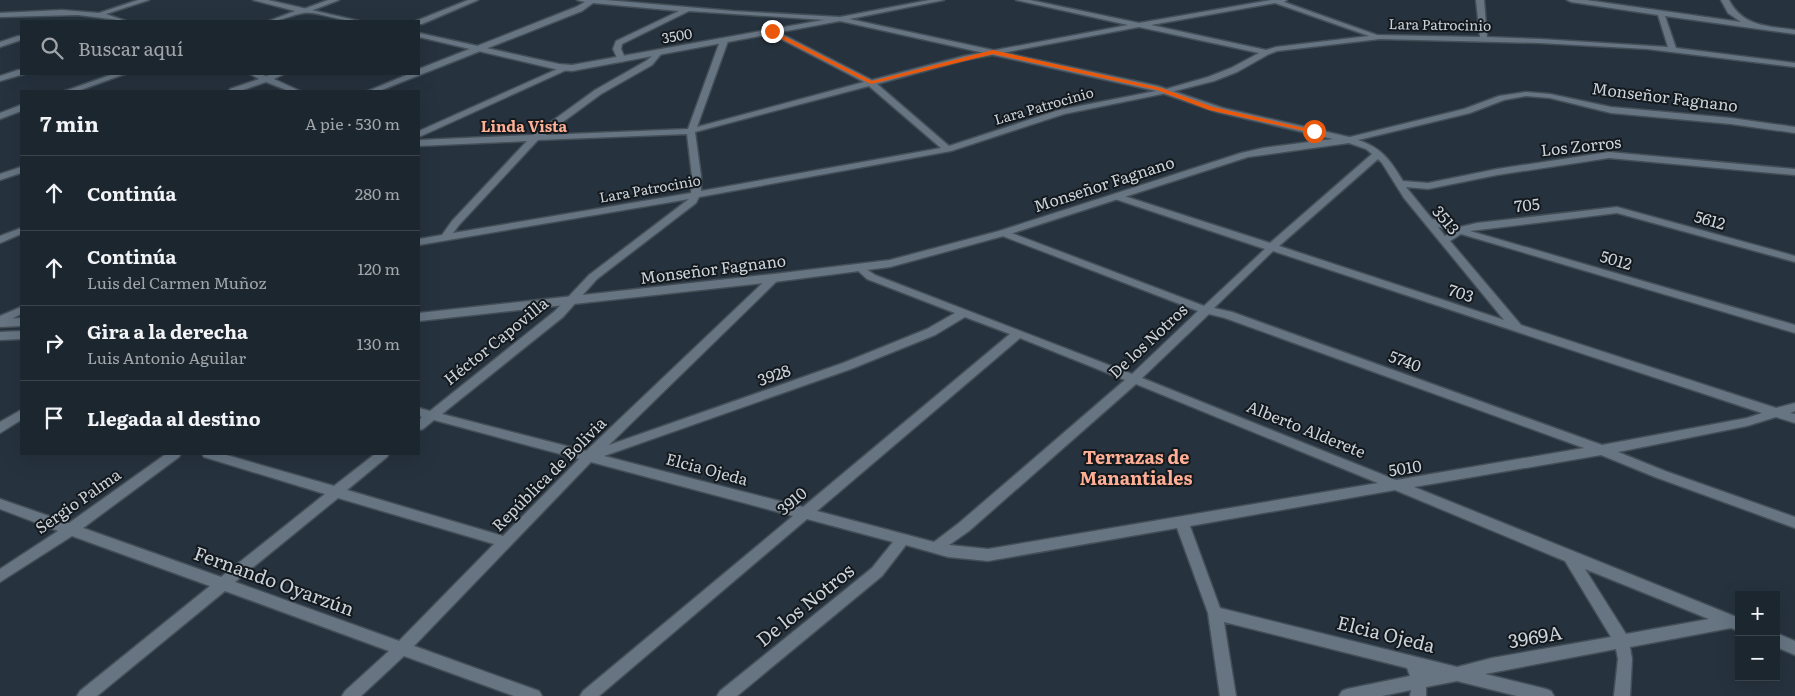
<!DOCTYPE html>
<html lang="es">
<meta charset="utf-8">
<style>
body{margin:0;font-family:Literata,serif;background:#29323a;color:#f1f3f6}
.controls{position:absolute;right:15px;bottom:15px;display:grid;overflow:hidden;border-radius:0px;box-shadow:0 5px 20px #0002}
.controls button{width:45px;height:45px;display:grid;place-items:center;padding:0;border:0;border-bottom:1px solid #3a434a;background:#1c262e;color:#f1f3f6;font:25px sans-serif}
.stop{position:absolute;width:15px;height:15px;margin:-11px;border:4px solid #ea580c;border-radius:50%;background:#fff}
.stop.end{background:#ea580c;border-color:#fff;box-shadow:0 1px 5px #0008}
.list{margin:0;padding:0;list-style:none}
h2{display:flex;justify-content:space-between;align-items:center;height:65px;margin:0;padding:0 20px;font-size:21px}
h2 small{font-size:16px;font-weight:400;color:#a0a5aa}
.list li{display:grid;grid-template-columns:32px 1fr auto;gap:15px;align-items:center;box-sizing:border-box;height:75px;padding:0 20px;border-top:1px solid #3a434a}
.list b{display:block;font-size:19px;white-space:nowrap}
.list p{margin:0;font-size:16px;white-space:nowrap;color:#a0a5aa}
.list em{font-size:16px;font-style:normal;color:#a0a5aa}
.icon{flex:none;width:28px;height:28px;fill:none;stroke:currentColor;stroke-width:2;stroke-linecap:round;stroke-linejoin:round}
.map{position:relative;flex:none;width:1795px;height:696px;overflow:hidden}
.search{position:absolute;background:#1c262e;box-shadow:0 5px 20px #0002;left:20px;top:20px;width:400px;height:55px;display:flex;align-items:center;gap:12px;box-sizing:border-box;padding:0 18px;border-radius:0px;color:#a0a5aa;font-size:19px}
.panel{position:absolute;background:#1c262e;box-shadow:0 5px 20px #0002;left:20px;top:90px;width:400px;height:365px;border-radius:0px}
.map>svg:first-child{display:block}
</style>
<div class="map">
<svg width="1795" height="696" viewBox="0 0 1795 696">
<rect width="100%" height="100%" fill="#26323e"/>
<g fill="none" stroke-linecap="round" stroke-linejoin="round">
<g stroke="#434e57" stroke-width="3">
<path id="street" d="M138,0h11l-43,14 20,7 -48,-6 -78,2v-4l62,-3 37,3z
M328,0h11l-31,12 -7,-2z
M468,0h10l-56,24h-3v-3h-3z
M577,0h29l127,11 107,6 89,-17h15l-104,21 -151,-10 -67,33 -1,5 5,11 -4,2 -4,-2 -5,-11 3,-8 63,-30 -86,-8 -11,8 -203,80h-11l41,-17h10v-5l157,-62 9,-5z
M1016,0h14l109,23 132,-23h16l-3,2 93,33 103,2 -4,-37h8l3,37 53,2 128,8 -10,-32 -87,-13 -4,-2h19l155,22 -13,-9 -7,-13h8c14,27 39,26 66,30v4l-130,-18 11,32 119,15v4l-148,-18 -107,-6 -160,-4 -103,12 -8,3 -32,18 -23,9 -47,12 -103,21 -113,37 -252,46 -3,6 -99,76 -34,38 -121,97 144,37 184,-175h8l1,2 -1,2 -169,165 234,-82 84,-34 28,-16 -88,-34 -12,-11 5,-3 15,10 257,99 66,-63 -198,-76 -2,-2 2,-2h6l198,75 61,-57 -150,-50v-4h6l149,48 102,-89 -6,-5 -20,-7v-4l118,-29 35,-13 27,-4 24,2 61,13 120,11 64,9v6l-64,-9 -120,-11 -61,-15 -24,-2 -22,4 -34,13 -112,27c24,8 32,20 45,41l25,2 69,-14 112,-17 186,17v6l-186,-17 -112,17 -69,14 -22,-2 26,32 28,8 17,-4 140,-16 178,49v6l-178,-49 -147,18 325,94v8l-334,-99 -11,7 71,84 255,83 19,-5v8l-5,2 5,1v9l-19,-6 -29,9 -129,26 47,19 130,46v11l-140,-51 -54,-22 -187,32 325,131v13l-8,-3 -101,19 2,12 -2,37h-16l4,-37 -2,-10 -131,25 61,15 5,2 3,5h-37l-60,-15 -31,6v9h-16l1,-6 -29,6h-43l3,-5 5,-2 63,-13 -3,-8 -183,-46 12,74h-16l-12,-83 -31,-85 -189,33 -40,-4 -42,-12 -24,31 -145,120h-20l3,-5 152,-123 21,-26 -86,-23 -208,177h-19l3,-5 210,-175 -202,-54 -177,184 125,45 3,5h-28l-110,-40 -43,40h-19l3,-5 44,-40 -164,-60 -128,105h-20l3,-5 130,-105 -138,-50 -72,46v-13l58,-38 -58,-22v-10l69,24 97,-69h15l-2,3 -96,71 138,49 104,-83 -121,-37 -2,-3h21l111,32 41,-32h14l-2,3 -40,33 156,46 76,-77 -145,-39 -11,9 -4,1v-10l3,-3 -3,-1v-8l11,3 125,-100 34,-36 100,-76 -270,46v-6l23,-4 10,-14 75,-80 -108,5v-6l114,-5 62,-45 51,-29 12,-10 4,2 -10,12 -51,29 -56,41 143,-6 32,-88 4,-2 4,2 -31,86 167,-45 -95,-49v-4h3l100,51 92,-24 164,-31zM1275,3l94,33 -93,11 -10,3 -115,-25zM1139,27l120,26 -28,15 -23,9 -42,12 -107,21 -110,36 -72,-62 88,-24zM869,86l72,62 -240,43v-15l-6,-44zM687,134l5,42 -1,17 -238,40 6,-8 79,-85zM1378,159l4,4 22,35 100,122 -225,-74zM1438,227l14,4 -7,5zM1273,251l489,162 -15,5 -145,27 -370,-133 -18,-4zM1209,314l16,4 359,130 -188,32 -254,-102zM965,317l45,17 -207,173 -199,-51 247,-87 84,-34zM1020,338l105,42 -166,143 -25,19 -117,-31zM1136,384l242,99 -390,66 -39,-4 20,-14zM1395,490l170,71 46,76 -119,21 -35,9 -237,-59 -30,-82zM338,498l156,46 -95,97 -164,-59zM1585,569l124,50 -83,15z
M18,36h3v4l-21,7v-5z
M564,66l7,2 -152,69v-6z
M18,70h3v4h3l-24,7v-5z
M250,74h10l6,2 7,-2h11l-10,5 26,12h-11l-23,-9 -26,9h-11l1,-2 29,-10z
M21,167v6l-21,7v-6z
M21,228v6l-21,9v-7z
M21,307v7l-21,11v-9z
M21,410v10l-21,13v-11z
M1776,633l19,8v14l-19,-8z"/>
</g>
<g stroke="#434e57" stroke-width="3">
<path id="secondary" d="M253,0h15l91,21c-18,1 -42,-10 -55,-8 -13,2 -22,8 -35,8l26,-10z
M840,17l318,69 65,22 126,29 5,3 -5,3 -101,14 -241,78 -117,32 -116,15 -355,39v-8l355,-39 116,-14 109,-29 242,-78 22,-5 70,-9 -116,-27 -61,-21 -316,-70 -268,50 -13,-1 -140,-33v-4l140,31 13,1z
M113,74h12l-47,17h-13z
M21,105v6l-21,8v-6z
M21,318v8l-21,1v-8z
M21,331v8l-21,1v-8z"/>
</g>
<use href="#street" fill="#677583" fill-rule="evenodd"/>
<use href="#secondary" fill="#677583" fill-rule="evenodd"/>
</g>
<path fill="#ea580c" d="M772,30l100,51 121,-31 168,38 52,19 104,24 -3,2 -105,-23 -52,-20 -164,-36 -122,30 -101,-51z"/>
<g text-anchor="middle" stroke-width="4" stroke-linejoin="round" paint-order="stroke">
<g font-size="14" fill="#cbd3da" stroke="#14191e">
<text transform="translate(1440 25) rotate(1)" y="5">Lara Patrocinio</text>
<text transform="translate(677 36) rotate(-10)" y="5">3500</text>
<text transform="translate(1044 106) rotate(-16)" y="5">Lara Patrocinio</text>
<text transform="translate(650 189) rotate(-10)" y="5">Lara Patrocinio</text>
</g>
<g font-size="15" font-weight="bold" fill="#feaf95" stroke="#14191e">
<text x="524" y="132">Linda Vista</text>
</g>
<g font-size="16" fill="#cbd3da" stroke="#14191e">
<text transform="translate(1665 97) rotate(7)" y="6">Monseñor Fagnano</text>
<text transform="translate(1581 146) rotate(-6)" y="6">Los Zorros</text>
<text transform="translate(1104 184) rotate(-18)" y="6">Monseñor Fagnano</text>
<text transform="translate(1527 205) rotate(-6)" y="6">705</text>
<text transform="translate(1446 220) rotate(50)" y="6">3513</text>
<text transform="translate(1710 220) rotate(16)" y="6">5612</text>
<text transform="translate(1616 260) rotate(16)" y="6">5012</text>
<text transform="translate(713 269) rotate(-7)" y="6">Monseñor Fagnano</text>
<text transform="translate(1461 293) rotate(18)" y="6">703</text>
<text transform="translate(496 341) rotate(-39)" y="6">Héctor Capovilla</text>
<text transform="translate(1148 341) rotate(-43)" y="6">De los Notros</text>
<text transform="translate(1405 361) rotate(20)" y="6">5740</text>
<text transform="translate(774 375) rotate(-19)" y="6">3928</text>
<text transform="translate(1306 429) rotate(22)" y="6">Alberto Alderete</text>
<text transform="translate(1405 468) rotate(-9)" y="6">5010</text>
<text transform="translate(707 469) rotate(15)" y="6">Elcia Ojeda</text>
<text transform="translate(549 474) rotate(-45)" y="6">República de Bolivia</text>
<text transform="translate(78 501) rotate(-35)" y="6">Sergio Palma</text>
<text transform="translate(792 501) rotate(-40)" y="6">3910</text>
</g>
<g font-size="18" font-weight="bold" fill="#feaf95" stroke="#14191e">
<text x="1136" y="464">Terrazas de<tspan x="1136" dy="21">Manantiales</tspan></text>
</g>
<g font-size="19" fill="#cbd3da" stroke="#14191e">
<text transform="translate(274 581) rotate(20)" y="7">Fernando Oyarzún</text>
<text transform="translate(805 605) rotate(-39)" y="7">De los Notros</text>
<text transform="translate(1386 634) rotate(14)" y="7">Elcia Ojeda</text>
<text transform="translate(1535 637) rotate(-10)" y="7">3969A</text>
</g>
</g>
</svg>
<div class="controls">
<button>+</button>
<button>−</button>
</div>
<div class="stop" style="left:1314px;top:131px"></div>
<div class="stop end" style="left:772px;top:31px"></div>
<div class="search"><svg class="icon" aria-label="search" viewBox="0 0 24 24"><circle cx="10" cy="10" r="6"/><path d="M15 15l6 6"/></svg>Buscar aquí</div>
<section class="panel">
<h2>7 min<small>A pie · 530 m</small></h2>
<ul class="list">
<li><svg class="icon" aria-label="ahead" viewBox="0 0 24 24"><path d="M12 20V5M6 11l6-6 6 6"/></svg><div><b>Continúa</b></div><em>280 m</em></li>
<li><svg class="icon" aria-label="ahead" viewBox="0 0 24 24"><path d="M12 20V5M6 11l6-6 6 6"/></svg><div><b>Continúa</b><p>Luis del Carmen Muñoz</p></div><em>120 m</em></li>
<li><svg class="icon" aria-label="right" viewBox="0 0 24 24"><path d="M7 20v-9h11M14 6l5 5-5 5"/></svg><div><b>Gira a la derecha</b><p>Luis Antonio Aguilar</p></div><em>130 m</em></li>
<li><svg class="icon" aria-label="arrive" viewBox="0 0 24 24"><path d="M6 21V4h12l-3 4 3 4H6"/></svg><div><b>Llegada al destino</b></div></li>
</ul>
</section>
</div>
